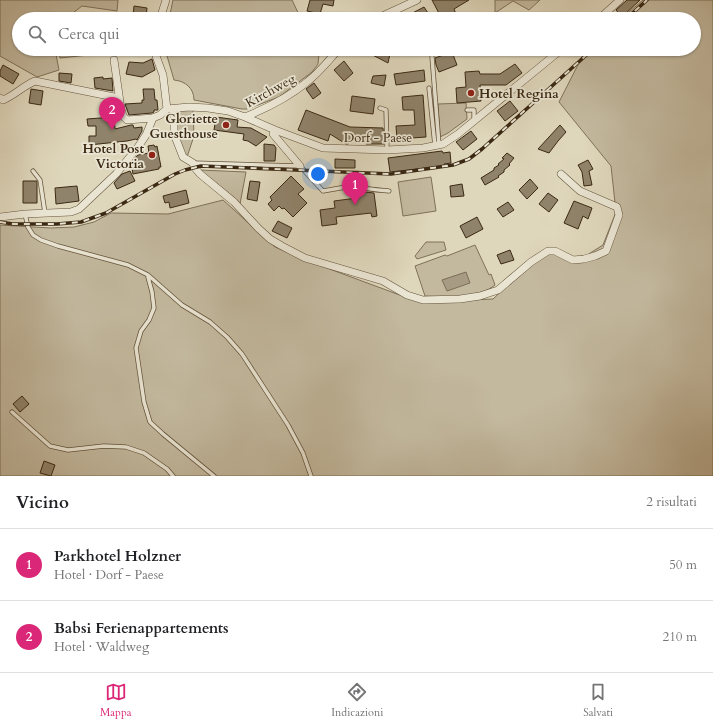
<!DOCTYPE html>
<html lang="it">
<meta charset="utf-8">
<style>
body{margin:0;font-family:Cardo,serif;background:#f2f2f2;color:#202124}
.you{position:absolute;left:318px;top:174px;width:14px;height:14px;margin:-10px;border:3px solid #fff;border-radius:50%;background:#1a73e8;box-shadow:0 0 0 6px #1a73e833}
.badge{display:grid;place-items:center;width:26px;height:26px;border-radius:50%;background:#db2777;color:#fff;font-size:13px;font-weight:700}
.pin{position:absolute;translate:-50% -33px;filter:drop-shadow(0 1px 2px #0008)}
.pin::after{content:'';position:absolute;top:21px;width:14px;height:12px;background:inherit;clip-path:polygon(0 0,100% 0,50% 100%)}
.list{margin:0;padding:0;list-style:none}
h2{display:flex;justify-content:space-between;align-items:center;height:52px;margin:0;padding:0 16px;font-size:17px}
h2 small{font-size:13px;font-weight:400;color:#757577}
.list li{display:grid;grid-template-columns:26px 1fr auto;gap:12px;align-items:center;box-sizing:border-box;height:72px;padding:0 16px;border-top:1px solid #e0e0e0}
.list b{display:block;font-size:15px;white-space:nowrap}
.list p{margin:0;font-size:13px;white-space:nowrap;color:#757577}
.list em{font-size:13px;font-style:normal;color:#757577}
.icon{flex:none;width:22px;height:22px;fill:none;stroke:currentColor;stroke-width:2;stroke-linecap:round;stroke-linejoin:round}
.map{position:relative;flex:none;width:713px;height:476px;overflow:hidden}
.search{position:absolute;background:#fff;box-shadow:0 1px 3px #0004;left:12px;right:12px;top:12px;height:44px;display:flex;align-items:center;gap:10px;box-sizing:border-box;padding:0 14px;border-radius:22px;color:#757577;font-size:15px}
.sheet{height:196px;background:#fff}
nav{display:flex;justify-content:space-around;align-items:center;box-sizing:border-box;height:56px;border-top:1px solid #e0e0e0;background:#fff;font-size:11px;color:#757577}
nav a{display:grid;justify-items:center;gap:2px}
nav .on{color:#db2777}
.map>svg:first-child{display:block}
</style>
<div class="map">
<svg width="713" height="476" viewBox="0 0 713 476">
<rect width="100%" height="100%" fill="#dfd7bc"/>
<filter id="stains"><feTurbulence type="fractalNoise" baseFrequency=".005" numOctaves="4"/><feColorMatrix values="0 0 0 0 .2 0 0 0 0 .09 0 0 0 0 .02 0 0 0 .5 -.17"/></filter>
<radialGradient id="worn" r=".72"><stop offset=".6" stop-color="#630" stop-opacity="0"/><stop offset="1" stop-color="#630" stop-opacity=".3"/></radialGradient>
<path fill="#c3b99f" stroke="#7f7159" d="M0,0h118l-1,11 -35,-5 -17,13h-46v30h36l4,21 -22,7 -37,-21z
M173,0h119l9,19h-132z
M495,0h45l-11,10 -16,-9 -18,12z
M643,0h70v476h-713v-251l51,3 23,-1 20,-5 17,-9 57,1 55,-14 52,47 33,14 89,33 24,8 72,-3 53,-49 27,8 14,-3 16,-10 13,-33 -5,-46 -52,-64 26,-51 3,-2h106v-30h-73z
M59,49h57l1,3 -57,6z
M165,49h152l2,5 -1,10 -6,8 -33,25 -32,12h-5l-48,-9c0,-12 -9,-19 -20,-20z
M466,103l1,16 -19,14 -8,4 -2,-33z
M193,110l1,26 -7,21c-12,-9 -11,-33 -12,-46z
M200,170l46,2 -6,32 -5,-6z
M431,177l5,34 -33,5 -5,-34z
M426,242h18l2,8 -29,9 -2,-3z
M475,245l14,30 2,-1 4,11c-15,13 -50,12 -70,11l-10,-30 30,-11 2,1z"/>
<path fill="#a79c83" stroke="#7c6e56" d="M466,272l4,11 -23,8 -5,-11z"/>
<path fill="#90836b" stroke="#3b2913" d="M310,0h24l-1,6 -10,-2 -3,10 -13,-3z
M432,0h37l-15,9 4,10h-16z
M627,0h13l-18,17 -6,-7z
M134,6l13,2 -1,10 -13,-2z
M424,7l8,12h-31z
M361,49h30l-3,14z
M452,52l5,13 -18,7 -3,-7 -1,-7z
M152,59l3,11 -13,7 -16,-3 3,-12 14,1z
M344,61l9,12 -9,8 -10,-11z
M515,64l7,9 -16,12h-26l1,16 -24,2 -1,-15 10,-1 -1,-15 14,-1 1,3h20z
M3,65l16,9 -6,10 -13,-8v-5z
M424,70l1,11 -29,4 -2,-11z
M59,73l13,1 -1,9 -12,-2z
M386,75l-2,11 -13,-3 2,-7z
M103,77v2l9,-1 1,13 -18,-3 -1,-10z
M314,83l7,10 -8,6 -7,-10z
M31,89l12,2 -2,14 -12,-2z
M143,89h11l1,11h2l1,10h-4v2l-2,1 -23,2 -4,-11 17,-1v-3h2z
M423,95l3,42 -29,2 -1,-13 19,-1 -1,-15h-11l-1,-13z
M352,96l23,3 -2,15 -23,-3z
M510,101l8,10 -13,10 -8,-10z
M306,110l44,17 33,1 1,16h-18v-3l-16,-1 -2,4h-2l-16,-10 -2,7 -30,-11z
M114,117l1,12 16,-4h2l1,3 8,-1v4l-5,9 -1,-1 -9,2 -38,4v-9h7v-10h-8l-1,-7z
M216,117l22,3 -1,7 14,1 16,9 -11,9 -8,-5 -5,-1 1,-6 -30,-4z
M560,125l6,7 -8,9 -9,12 -11,-4z
M471,131l6,8 -14,11 -7,-8z
M264,144l10,1 2,3 -1,13h-11z
M154,145l1,2 2,-1 4,21h-2v2l-26,5 -2,-11 7,-8 11,-2 -1,-7z
M442,151l1,2 7,-1 1,11 -7,1v2l-54,6 -2,-14z
M507,153l7,5 -5,6 1,1 -6,5v2l-6,4 1,1 -14,8 -4,-7 13,-8v-2l5,-3 -1,-1 6,-5 -2,-1z
M335,159l20,1v8h-20z
M588,160l5,9 -4,2 3,14 -8,1 -2,-14 -4,-7z
M130,171l5,10 -18,8 -3,-6 8,-9z
M291,176l13,13 -6,5 9,9 -14,14 -9,-9 -2,1 -3,-3 -5,5 -6,-7 4,-4 -2,-3z
M530,179l8,9 -11,11 -8,-9z
M23,181h14v22h-14z
M250,181l10,1 -3,19 -10,-2z
M462,184l2,12 -13,1 -1,-11z
M77,186l2,15 -23,3 -1,-16z
M186,190l3,13 -19,5 -1,-6 -4,1 -2,-7z
M365,192l9,1 3,23 -5,1 -1,-4 -35,4 1,7 -15,2 -2,-16 15,-2 -1,-7 23,-3v-5z
M548,193l10,7 -9,12 -10,-8z
M574,201l18,7 -4,11 -5,-3 -5,13 -14,-6z
M508,202l6,8 -11,7 -6,-8z
M477,217l6,12 -17,9 -6,-12z
M278,221l14,7 -5,10 -15,-7z
M510,250l4,10 -13,4 -4,-9z
M22,396l7,8 -9,8 -7,-8z
M44,461l11,4 -4,11 -11,-3z"/>
<g fill="none" stroke-linecap="round" stroke-linejoin="round">
<g stroke="#64543d" stroke-width="5">
<path id="service" d="M432,57l7,88
M429,88l6,58
M380,108l6,2 1,40
M467,110h7v11
M193,163l107,3 23,25 23,-4 6,-3c6,5 28,6 37,7
M33,171l7,9 5,33
M25,214l3,13 5,8 8,5 17,6 70,19 20,10 34,30 28,17 17,15 15,17 46,71 15,28 8,23
M148,277l4,15 2,16 -5,12 -8,11 -5,17 8,54 6,20 13,12 51,42
M12,412l38,34 18,4 36,-4 22,1 18,6 23,16 6,7"/>
</g>
<g stroke="#64543d" stroke-width="8">
<path id="minor" d="M160,19l6,-19
M376,19l41,-19
M599,19l21,-19
M156,49v7l7,19 4,34
M114,60l7,49 2,7 4,4 26,-2 7,-3 7,-6 22,-2 19,1 20,3 17,6 30,13 48,18 64,2 36,-2 20,-4 15,-10 104,-85
M0,98l3,2c12,-5 20,-14 32,-19l84,17
M174,109v25l9,23 10,6 1,4 6,7 34,28 24,26 12,11 12,7 23,12 78,23 24,14 16,5 37,-1 20,-3 18,-6 33,-28 17,-11h7l18,9 11,-1 11,-3 11,-5 13,-36 -2,-8 -37,-16 -19,-17
M245,117c22,-9 44,-20 62,-35 12,-9 22,-22 32,-33
M275,130l-2,4 27,32
M0,217l25,-3 46,-2 8,-3 37,-35 22,-27 8,-12 7,-17"/>
</g>
<use href="#service" stroke="#eae5d3" stroke-width="3.5"/>
<use href="#minor" stroke="#eae5d3" stroke-width="7"/>
<g stroke="#3b2913" stroke-width="3.5">
<path id="rail" d="M626,19l21,-19
M0,222l13,2h44l24,-2 25,-9 69,-39 10,-4 16,-4 190,8 62,-9 16,-6 13,-10 111,-100"/>
</g>
<use href="#rail" stroke="#eae5d3" stroke-width="2" stroke-dasharray="6" stroke-linecap="butt"/>
</g>
<g fill="#8f2418" stroke="#eae5d3" stroke-width="1.5">
<circle cx="471" cy="93" r="4"/>
<circle cx="226" cy="125" r="4"/>
<circle cx="152" cy="155" r="4"/>
</g>
<g text-anchor="middle" stroke-width="3.5" stroke-linejoin="round" paint-order="stroke">
<g font-size="13" fill="#3b2913" stroke="#eae5d3">
<text transform="translate(270 90) rotate(-29)" y="5">Kirchweg</text>
<text x="378" y="142">Dorf - Paese</text>
</g>
<g font-size="13" font-weight="bold" fill="#3b2913" stroke="#eae5d3" text-anchor="end">
<text x="479" y="98" text-anchor="start">Hotel Regina</text>
<text x="218" y="123">Gloriette<tspan x="218" dy="15">Guesthouse</tspan></text>
<text x="144" y="153">Hotel Post<tspan x="144" dy="15">Victoria</tspan></text>
</g>
</g>
<rect width="100%" height="100%" filter="url(#stains)"/>
<rect width="100%" height="100%" fill="url(#worn)"/>
</svg>
<div class="you"></div>
<div class="pin badge" style="left:355px;top:205px">1</div>
<div class="pin badge" style="left:112px;top:130px">2</div>
<div class="search"><svg class="icon" aria-label="search" viewBox="0 0 24 24"><circle cx="10" cy="10" r="6"/><path d="M15 15l6 6"/></svg>Cerca qui</div>
</div>
<section class="sheet">
<h2>Vicino<small>2 risultati</small></h2>
<ul class="list">
<li><span class="badge">1</span><div><b>Parkhotel Holzner</b><p>Hotel · Dorf - Paese</p></div><em>50 m</em></li>
<li><span class="badge">2</span><div><b>Babsi Ferienappartements</b><p>Hotel · Waldweg</p></div><em>210 m</em></li>
</ul>
</section>
<nav>
<a class="on"><svg class="icon" aria-label="map" viewBox="0 0 24 24"><path d="M3 6l6-2 6 2 6-2v14l-6 2-6-2-6 2zM9 4v14M15 6v14"/></svg>Mappa</a>
<a><svg class="icon" aria-label="directions" viewBox="0 0 24 24"><path d="M12 3l9 9-9 9-9-9zM9 14v-3h6M13 9l2 2-2 2"/></svg>Indicazioni</a>
<a><svg class="icon" aria-label="saved" viewBox="0 0 24 24"><path d="M7 4h10v16l-5-4-5 4z"/></svg>Salvati</a>
</nav>
